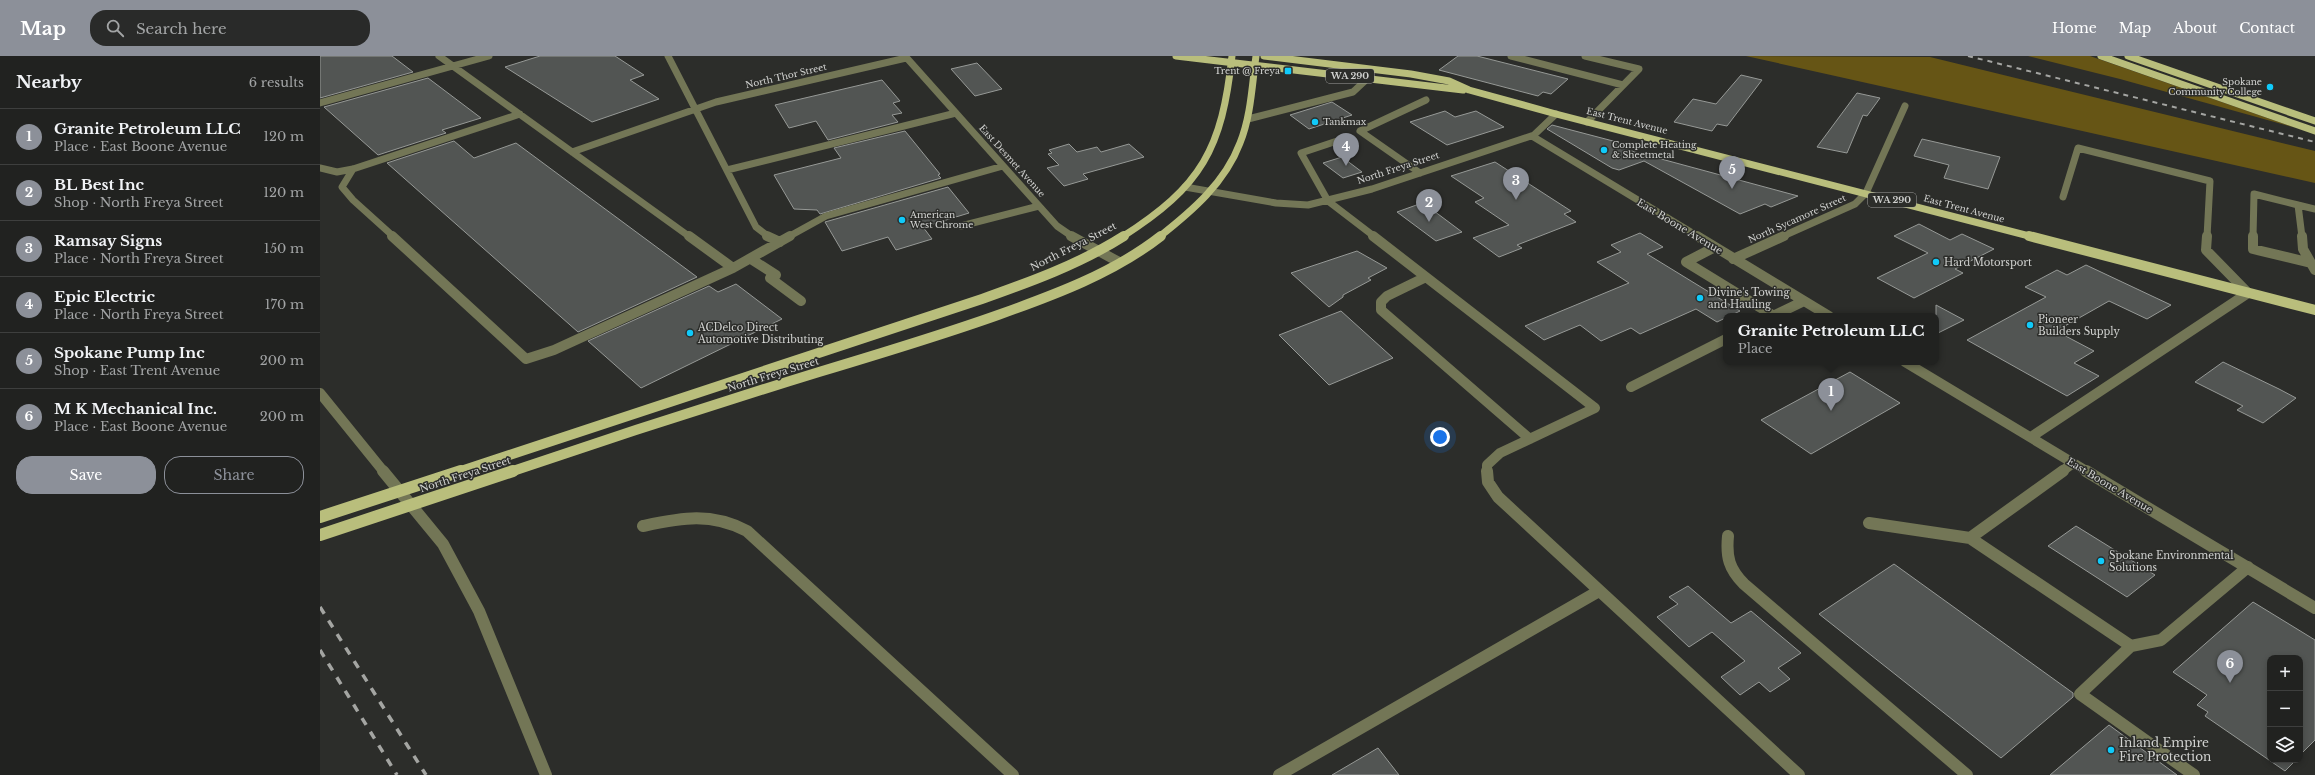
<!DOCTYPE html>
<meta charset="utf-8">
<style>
body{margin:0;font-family:"Libre Baskerville",serif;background:#292a29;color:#f1f3f6}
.controls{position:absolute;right:12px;bottom:12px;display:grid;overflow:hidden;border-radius:8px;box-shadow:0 2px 6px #0003}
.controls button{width:36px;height:36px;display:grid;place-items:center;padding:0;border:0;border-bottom:1px solid #3e3f3e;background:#212220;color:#f1f3f6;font:20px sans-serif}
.you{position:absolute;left:1120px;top:381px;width:14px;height:14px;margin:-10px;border:3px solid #fff;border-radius:50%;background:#1a73e8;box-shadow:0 0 0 6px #1a73e833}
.badge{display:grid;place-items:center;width:26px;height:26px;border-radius:50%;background:#8c9099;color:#fff;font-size:13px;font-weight:700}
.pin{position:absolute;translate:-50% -33px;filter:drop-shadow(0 1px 2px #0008)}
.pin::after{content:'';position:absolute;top:21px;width:14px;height:12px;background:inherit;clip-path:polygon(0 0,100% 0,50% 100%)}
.popup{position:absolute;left:1403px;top:257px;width:216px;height:52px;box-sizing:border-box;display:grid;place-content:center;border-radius:8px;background:#212220;filter:drop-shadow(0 1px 3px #0005);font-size:13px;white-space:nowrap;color:#a2a4a5}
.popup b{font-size:15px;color:#f1f3f6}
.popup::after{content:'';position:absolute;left:50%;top:100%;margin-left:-8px;border:8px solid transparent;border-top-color:#212220}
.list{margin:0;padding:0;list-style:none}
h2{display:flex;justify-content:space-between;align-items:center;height:52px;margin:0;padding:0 16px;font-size:17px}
h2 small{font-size:13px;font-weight:400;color:#a2a4a5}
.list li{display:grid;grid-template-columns:26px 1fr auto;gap:12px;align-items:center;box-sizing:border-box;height:56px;padding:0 16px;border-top:1px solid #3e3f3e}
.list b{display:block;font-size:15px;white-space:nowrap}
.list p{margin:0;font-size:13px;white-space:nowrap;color:#a2a4a5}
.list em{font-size:13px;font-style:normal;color:#a2a4a5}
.actions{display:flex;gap:8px;padding:12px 16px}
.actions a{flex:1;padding:9px 0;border:1px solid #8c9099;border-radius:16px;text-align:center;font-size:14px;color:#8c9099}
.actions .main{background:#8c9099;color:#fff}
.icon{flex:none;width:22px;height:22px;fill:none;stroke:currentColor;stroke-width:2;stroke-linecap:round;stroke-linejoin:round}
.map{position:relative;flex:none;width:1995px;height:719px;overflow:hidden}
header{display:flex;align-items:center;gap:24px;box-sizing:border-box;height:56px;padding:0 20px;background:#8c9099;color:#fff}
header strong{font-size:19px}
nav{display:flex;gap:22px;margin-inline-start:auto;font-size:14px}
.search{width:280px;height:36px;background:#292a29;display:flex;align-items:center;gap:10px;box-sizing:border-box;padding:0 14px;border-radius:16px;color:#a2a4a5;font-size:15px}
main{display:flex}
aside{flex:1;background:#212220}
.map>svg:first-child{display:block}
</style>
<header>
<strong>Map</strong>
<div class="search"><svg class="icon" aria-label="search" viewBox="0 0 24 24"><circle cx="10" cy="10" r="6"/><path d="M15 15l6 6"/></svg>Search here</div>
<nav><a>Home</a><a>Map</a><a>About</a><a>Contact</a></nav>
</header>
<main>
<aside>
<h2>Nearby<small>6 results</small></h2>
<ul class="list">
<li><span class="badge">1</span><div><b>Granite Petroleum LLC</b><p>Place · East Boone Avenue</p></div><em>120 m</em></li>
<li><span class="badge">2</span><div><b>BL Best Inc</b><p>Shop · North Freya Street</p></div><em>120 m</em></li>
<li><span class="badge">3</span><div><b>Ramsay Signs</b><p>Place · North Freya Street</p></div><em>150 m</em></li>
<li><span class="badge">4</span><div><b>Epic Electric</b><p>Place · North Freya Street</p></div><em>170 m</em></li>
<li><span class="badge">5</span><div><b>Spokane Pump Inc</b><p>Shop · East Trent Avenue</p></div><em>200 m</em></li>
<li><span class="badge">6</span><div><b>M K Mechanical Inc.</b><p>Place · East Boone Avenue</p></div><em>200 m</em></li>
</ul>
<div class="actions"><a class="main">Save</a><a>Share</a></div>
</aside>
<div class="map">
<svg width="1995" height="719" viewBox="0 0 1995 719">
<rect width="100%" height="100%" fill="#2c2d2a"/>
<path fill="#665515" d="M1426,0l184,1 385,94v32z
M1708,0h62l206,72 -176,-49z"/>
<path fill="#525553" stroke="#969996" d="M0,0h72l21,16 -93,26z
M220,0h75l29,19 -14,5 29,19 -67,23 -87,-55z
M1138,0h19l91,23 -17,15 -8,-2 -5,4 -99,-26z
M657,7l25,26 -27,7 -24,-27z
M1421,19l21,5 -35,46 -10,-2 -5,7 -38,-9 19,-23 23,5z
M108,22l53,40 -39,12 4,3 -68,22 -54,-48z
M562,24l18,21 -7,2 9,10 -10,2 6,7 -70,18 -12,-19 -27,7 -14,-23z
M1537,37l23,5 -13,18 -4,-1 -16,38 -30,-6z
M1012,46l20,13 -43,14 -19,-14z
M1125,55l10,6 21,-6 28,16 -57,18 -37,-23z
M1232,69l84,22 -8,3 170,46 -27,11 -6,-3 -25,10 -96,-53 -25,9 -7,-2 -65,-39z
M585,75l35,43 -2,1 3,3 -121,36 -3,-4 -23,-1 -20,-34 67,-17 -7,-10z
M1602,83l78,18 -12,32 -44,-11 5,-13 -35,-9z
M134,85l20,17 42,-15 181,134 -119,55 -191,-169z
M749,88l8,8 20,-5 4,5 28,-8 15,13 -61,17 5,5 -24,7 -17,-18 12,-3 -11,-11 4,-1 -3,-3z
M1022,101l20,15 -19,6 -20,-15z
M1175,106l76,49 -7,3 12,8 -59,23 5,3 -23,9 -26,-19 36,-13 -34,-23 9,-4 -33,-22z
M628,131l21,26 -46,14 9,12 -36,11 -8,-13 -46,14 -17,-29z
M1102,147l16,11 24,18 -26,9 -39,-29z
M1599,168l31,16 12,-6 32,15 -39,20 8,4 -49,25 -37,-20 51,-25 -34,-17z
M1320,177l23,14 -16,7 93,57 -23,11 -21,-13 -56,25 -9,-6 -30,13 -21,-16 -36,15 -19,-14 104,-43 -32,-21 24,-10 -10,-7z
M1037,195l30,17 -19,10 3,2 -28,15v2l-14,10 -38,-34z
M1766,209l85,40 -24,14 -38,-18 -53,30 38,20 -20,12 25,13 -32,20 -100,-56 79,-43 -21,-10 32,-17 10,5z
M416,228l46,35 -141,69 -53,-47 121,-55 9,6z
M1616,249l28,15 -28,14z
M1021,255l52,47 -64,27 -50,-50z
M1903,306l56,27 17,9 -33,25 -26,-13 6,-4 -48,-24z
M1530,316l50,31 -89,51 -50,-34z
M1756,470l79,49 -28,22 -79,-51z
M1574,508l179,129v4l-72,61 -182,-144z
M1368,530l43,37 20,-12 50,42 -23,15 12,11 -20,13 -11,-10 -19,13 -19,-18 24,-16 -33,-29 -23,15 -32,-30 21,-13 -9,-7z
M1933,546l62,38v100l-15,15v-97h-30v102h26l-11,11 -80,-55 3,-4 -11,-7 10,-10 -34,-23z
M1789,669l68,50h-127z
M1058,692l21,27h-67z"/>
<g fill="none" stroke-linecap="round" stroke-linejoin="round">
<path stroke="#737656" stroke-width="7" d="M119,0l251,181
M348,0l88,171 13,10
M585,0l152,170 16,11
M1191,0l112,29
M1265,0l54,13 -52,53
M0,47l169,-47
M928,63l105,-27 15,-14
M1212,80l167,101
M1026,82l-45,15 27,48 47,36
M252,96l144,-50 190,-44
M0,112l17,4 16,-3 167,-55
M33,113l-11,18 11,13 41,37
M407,114l229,-57
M1100,117l-60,-42 66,-31
M865,131l91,16 32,2 64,-16 162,-54 22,-21
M1743,141l15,-49 132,33 -3,56
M641,170l78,-20
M468,181l38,-21 177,-50
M1461,181l74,-33 11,-11 39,-87
M1933,181l1,-43 44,11
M1982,181l-4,-32 17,4"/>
<path stroke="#737656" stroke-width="10" d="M72,180l134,123 28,-9 179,-82 57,-32
M369,180l44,32
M447,180l13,6
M751,180l48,26
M1053,180l222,172 -95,45 -13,12v7
M1377,180l132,80
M1933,180v13l58,14
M1982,180l1,13 12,21
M1395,191l-29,15 88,54
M431,203l25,16 -6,3 31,23
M1413,203l51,-23
M1106,221l-39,19 -6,6v8l149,129
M1453,260l31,-15
M1585,306l183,110
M1311,331l95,-48
M0,337l64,79
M1711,381l217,-144 -42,-43 1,-14
M1741,416l12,-9"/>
<path stroke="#737656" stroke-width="12" d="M63,415l60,73 36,67 67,164
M1167,415l1,11 10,15 301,278
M1743,415l-93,67 161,108 30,-6 87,-73
M1766,415l229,137
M1549,467l101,15
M323,470c39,-8 67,-14 104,5l266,244
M1408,480c-2,21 1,33 16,48l223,191
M1811,590l-51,48 114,81
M959,719l320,-184"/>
<path stroke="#b9be7c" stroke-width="7" d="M856,0l287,34
M944,0l147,18 38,7 20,9 87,24 477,123
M1781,0l214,75
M1808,0l187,65
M802,181c80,-51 100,-88 110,-181
M839,181c33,-26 66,-54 81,-94 11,-27 12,-58 16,-87"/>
<path stroke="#b9be7c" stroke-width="10" d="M1709,180l286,74
M138,416l524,-173c48,-17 98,-35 142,-63
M190,416c103,-35 205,-68 309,-100 60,-18 120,-36 179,-57 56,-20 116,-42 163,-79"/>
<path stroke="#b9be7c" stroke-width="12" d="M0,461l141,-46
M0,479l193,-64"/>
<path stroke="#a4a5a2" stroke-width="2" stroke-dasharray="5 5" stroke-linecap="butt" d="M1648,0l347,86"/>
<path stroke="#a4a5a2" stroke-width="3.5" stroke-dasharray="8 8" stroke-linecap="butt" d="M0,551l106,168
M0,594l77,125"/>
</g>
<g fill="#10cafa" stroke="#2c2d2a" stroke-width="1.5">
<rect x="964" y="11" width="8" height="8" rx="2"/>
<circle cx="1950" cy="31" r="4"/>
<circle cx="995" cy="66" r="4"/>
<circle cx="1284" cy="94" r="4"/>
<circle cx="582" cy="164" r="4"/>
<circle cx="1616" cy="206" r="4"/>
<circle cx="1380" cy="242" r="4"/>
<circle cx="1710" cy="269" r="4"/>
<circle cx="370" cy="277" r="4"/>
<circle cx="1781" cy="505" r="4"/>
<circle cx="1791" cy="694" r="4"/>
</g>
<g text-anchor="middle" stroke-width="3" stroke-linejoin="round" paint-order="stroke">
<g font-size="9" fill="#d1d2d0" stroke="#2c2d2a" text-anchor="start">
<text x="960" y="18" text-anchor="end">Trent @ Freya</text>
<text x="1942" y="29" text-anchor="end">Spokane<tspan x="1942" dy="10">Community College</tspan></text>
<text x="1003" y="69">Tankmax</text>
<text x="1292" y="92">Complete Heating<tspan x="1292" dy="10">&amp; Sheetmetal</tspan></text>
<text x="590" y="162">American<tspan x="590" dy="10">West Chrome</tspan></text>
</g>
<g font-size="9" fill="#d1d2d0" stroke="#2c2d2a">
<text transform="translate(466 20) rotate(-13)" y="3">North Thor Street</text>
<text transform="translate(1307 65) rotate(14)" y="3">East Trent Avenue</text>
<text transform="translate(692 105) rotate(48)" y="3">East Desmet Avenue</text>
<text transform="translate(1078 112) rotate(-18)" y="3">North Freya Street</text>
<text transform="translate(1644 153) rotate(15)" y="3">East Trent Avenue</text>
<text transform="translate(1477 163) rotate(-24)" y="3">North Sycamore Street</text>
</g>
<g fill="#2c2d2a" stroke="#a0a09e" stroke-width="1">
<rect x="1006" y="13" width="48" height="14" rx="3"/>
<rect x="1548" y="137" width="48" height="14" rx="3"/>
</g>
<g font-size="9" font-weight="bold" fill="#d1d2d0">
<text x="1030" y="23">WA 290</text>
<text x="1572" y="147">WA 290</text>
</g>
<g font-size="10" fill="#d1d2d0" stroke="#2c2d2a">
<text transform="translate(1360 170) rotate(31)" y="4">East Boone Avenue</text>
<text transform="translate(753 190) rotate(-27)" y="4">North Freya Street</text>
<text transform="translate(453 318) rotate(-17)" y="4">North Freya Street</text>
<text transform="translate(145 418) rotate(-18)" y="4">North Freya Street</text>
<text transform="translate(1790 429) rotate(31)" y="4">East Boone Avenue</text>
</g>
<g font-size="10" fill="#d1d2d0" stroke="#2c2d2a" text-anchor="start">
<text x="1624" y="210">Hard Motorsport</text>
<text x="1388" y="240">Divine's Towing<tspan x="1388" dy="12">and Hauling</tspan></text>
<text x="1718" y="267">Pioneer<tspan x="1718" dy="12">Builders Supply</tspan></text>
<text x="378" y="275">ACDelco Direct<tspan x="378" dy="12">Automotive Distributing</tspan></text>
<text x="1789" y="503">Spokane Environmental<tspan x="1789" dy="12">Solutions</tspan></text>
</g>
<g font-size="12" fill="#d1d2d0" stroke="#2c2d2a" text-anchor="start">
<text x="1799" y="691">Inland Empire<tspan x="1799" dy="14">Fire Protection</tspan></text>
</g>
</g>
</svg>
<div class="controls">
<button>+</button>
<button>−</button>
<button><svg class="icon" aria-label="layers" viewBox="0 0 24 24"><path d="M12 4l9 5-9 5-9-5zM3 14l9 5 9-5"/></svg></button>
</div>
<div class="you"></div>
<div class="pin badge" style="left:1511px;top:355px">1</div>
<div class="popup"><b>Granite Petroleum LLC</b>Place</div>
<div class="pin badge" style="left:1109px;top:166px">2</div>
<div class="pin badge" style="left:1196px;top:144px">3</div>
<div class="pin badge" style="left:1026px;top:110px">4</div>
<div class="pin badge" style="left:1412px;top:133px">5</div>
<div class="pin badge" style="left:1910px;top:627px">6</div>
</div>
</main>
